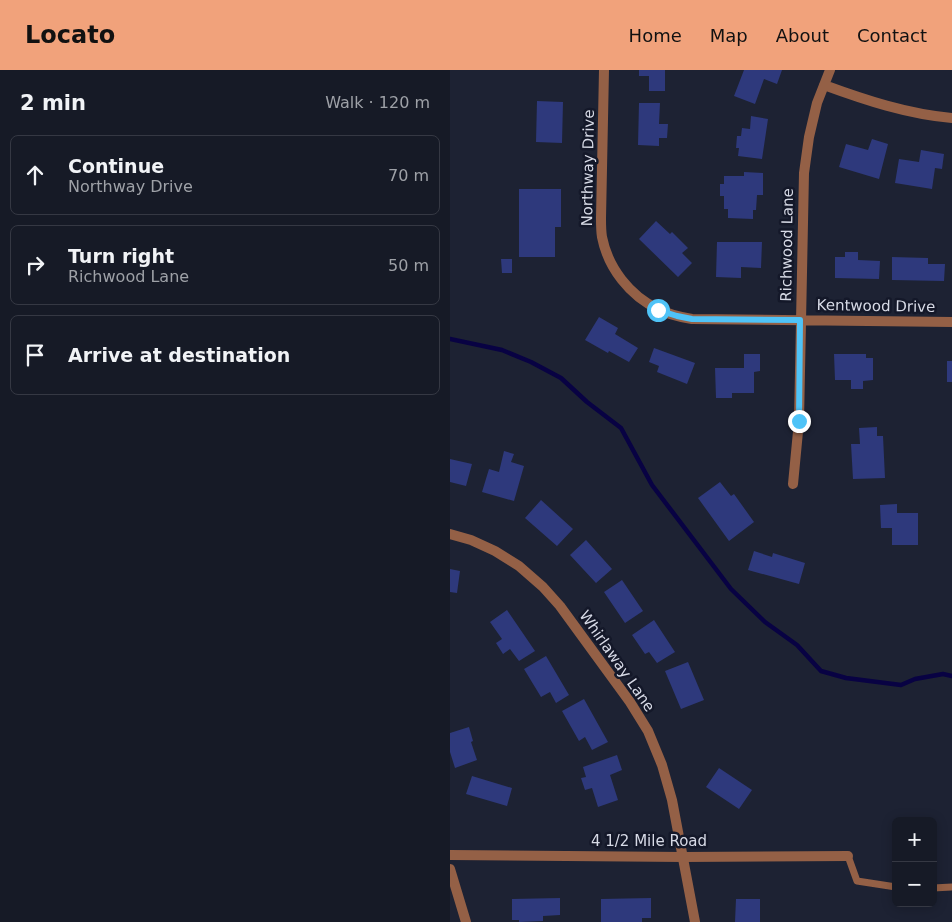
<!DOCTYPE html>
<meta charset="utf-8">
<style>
body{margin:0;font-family:"DejaVu Sans",sans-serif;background:#232732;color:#f1f3f6}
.controls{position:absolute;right:15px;bottom:15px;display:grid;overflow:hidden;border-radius:8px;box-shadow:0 2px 12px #0003}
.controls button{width:45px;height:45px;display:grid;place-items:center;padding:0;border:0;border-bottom:1px solid #353843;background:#161a26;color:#f1f3f6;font:25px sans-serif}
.stop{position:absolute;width:15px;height:15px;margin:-11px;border:4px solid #4fc3f7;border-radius:50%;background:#fff}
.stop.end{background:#4fc3f7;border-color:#fff;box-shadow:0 1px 5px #0008}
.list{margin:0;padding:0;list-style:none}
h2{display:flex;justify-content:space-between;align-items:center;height:65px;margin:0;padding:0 20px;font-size:21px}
h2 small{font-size:16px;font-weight:400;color:#9ea1a7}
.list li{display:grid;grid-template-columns:32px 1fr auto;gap:15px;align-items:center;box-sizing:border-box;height:80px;margin:0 10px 10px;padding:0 10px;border:1px solid #353843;border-radius:8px}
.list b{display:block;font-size:19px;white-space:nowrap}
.list p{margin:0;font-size:16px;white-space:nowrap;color:#9ea1a7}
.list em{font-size:16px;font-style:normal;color:#9ea1a7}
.icon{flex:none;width:28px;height:28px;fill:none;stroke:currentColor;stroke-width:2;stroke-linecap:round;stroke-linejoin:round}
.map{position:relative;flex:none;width:502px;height:852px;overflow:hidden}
header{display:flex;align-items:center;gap:30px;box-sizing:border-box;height:70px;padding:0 25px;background:#f1a27b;color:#111}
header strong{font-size:24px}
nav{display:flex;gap:28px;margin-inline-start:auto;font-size:18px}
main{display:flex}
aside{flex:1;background:#161a26}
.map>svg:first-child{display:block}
</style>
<header>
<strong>Locato</strong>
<nav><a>Home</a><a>Map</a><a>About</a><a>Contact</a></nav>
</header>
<main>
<aside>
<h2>2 min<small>Walk · 120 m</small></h2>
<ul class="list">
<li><svg class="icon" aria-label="ahead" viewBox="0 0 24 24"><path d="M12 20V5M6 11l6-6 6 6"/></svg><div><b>Continue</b><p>Northway Drive</p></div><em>70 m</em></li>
<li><svg class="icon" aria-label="right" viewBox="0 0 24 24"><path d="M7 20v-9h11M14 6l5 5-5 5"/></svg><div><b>Turn right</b><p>Richwood Lane</p></div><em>50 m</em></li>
<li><svg class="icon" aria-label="arrive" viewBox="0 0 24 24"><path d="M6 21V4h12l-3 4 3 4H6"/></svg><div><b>Arrive at destination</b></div></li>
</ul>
</aside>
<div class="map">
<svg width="502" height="852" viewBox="0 0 502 852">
<rect width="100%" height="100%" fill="#1d2233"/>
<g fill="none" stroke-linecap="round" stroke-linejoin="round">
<path stroke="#080243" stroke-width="4.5" d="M0,269l52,11 29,12 30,16 26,24 34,26 31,57 79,104 34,33 32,23 24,26 25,7 55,7 14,-6 28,-5 9,2"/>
</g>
<path fill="#2e397c" d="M189,0h26v21h-16v-15h-10z
M294,0h38l-5,14 -13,-5 -9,25 -21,-8z
M87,31l26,1 -1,41 -26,-1z
M189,33h21l-1,21h9l-1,14h-8v8l-21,-1z
M301,46l17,3 -6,40 -24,-3 1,-8h-3l1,-12h4l1,-8 8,1z
M422,69l16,5 -9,35 -40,-12 7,-23 22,6z
M471,80l23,4 -2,15 -7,-1 -3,21 -37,-6 4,-24 20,3z
M294,102l19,1v22h-6l-1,15h-3v9l-25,-1v-9h-4v-13h-4v-12h4v-8h20z
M69,119h42v38h-6v30h-36z
M206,151l14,13 2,-2 16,16 -6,5 10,10 -14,14 -39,-38z
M267,172h45l-1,26 -20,-1v11l-25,-1z
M395,182h13v8l22,1 -1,18 -44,-1v-21h10z
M442,187l36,1v6h17l-1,17 -52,-1z
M51,189h11v14h-10z
M149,247l19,11 -3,6 23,14 -9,14 -20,-11 -1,2 -23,-13z
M204,278l41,15 -8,21 -30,-12 2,-6 -10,-4z
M294,284h16v17l-6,1v21h-22v5h-16l-1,-30h29z
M384,284h32v4h7v22l-10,1v8h-12v-9h-16z
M497,291h5v21h-5z
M427,357v9h6l2,42 -32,1 -2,-35h9l-1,-16z
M54,381l10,3 -3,8 13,4 -10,35 -32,-9 7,-23 10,3z
M0,389l22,5 -6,22 -16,-4z
M270,412l11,14 3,-2 20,28 -25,19 -31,-43z
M91,430l32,29 -16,17 -32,-28z
M447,434v9h21v32h-26v-17h-11l-1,-23z
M136,470l26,29 -16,14 -26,-28z
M304,481l18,6 1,-4 32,10 -6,21 -51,-14z
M0,499l10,2 -3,22 -7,-1z
M172,510l21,31 -18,12 -21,-31z
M57,540l28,41 -16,10 -9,-12 -7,5 -7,-11 6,-4 -12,-17z
M204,550l21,32 -18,11 -8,-11 -4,2 -13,-19z
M96,586l23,39 -13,8 -6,-11 -9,5 -17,-28z
M238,592l16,38 -23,9 -16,-38z
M134,629l24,43 -16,8 -7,-13 -6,4 -17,-30z
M19,657l4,14 -2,1 6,18 -22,8 -5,-16v-19z
M167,685l5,15 -12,5 8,25 -20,7 -6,-19 -7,2 -4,-12 5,-1 -3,-10z
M269,698l33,22 -13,19 -33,-22z
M22,706l40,12 -5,18 -41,-12z
M110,828v17l-17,1v5l-24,1v-2h-7v-21z
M201,828v20h-9v4h-41v-23z
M286,829h24v23h-25z"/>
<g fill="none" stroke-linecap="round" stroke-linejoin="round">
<path stroke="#946046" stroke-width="7" d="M398,786l9,25 39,6
M483,818l19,-1"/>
<path stroke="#946046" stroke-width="10" d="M154,0l-3,148c0,6 0,13 1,19 6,31 28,59 56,72 11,6 22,8 34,10l260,3
M374,15c41,15 83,29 128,33
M343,414l6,-63 5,-248 5,-36 8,-34 13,-33
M0,464l21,6 24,11 24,15 24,21 17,19 70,96 18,29 14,34 10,35 23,122
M0,785l233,2 165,-1
M0,799l16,53"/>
</g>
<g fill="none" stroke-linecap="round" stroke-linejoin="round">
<path stroke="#4fc3f7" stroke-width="6" d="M208,240l19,6 15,3 108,1 -1,101"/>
</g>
<g text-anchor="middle" stroke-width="5" stroke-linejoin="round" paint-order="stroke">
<g font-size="15" fill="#d7dae6" stroke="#141829">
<text transform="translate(138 98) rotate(-89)" y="5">Northway Drive</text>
<text transform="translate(337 175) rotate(-89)" y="5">Richwood Lane</text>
<text transform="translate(426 236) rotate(1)" y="5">Kentwood Drive</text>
<text transform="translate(167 591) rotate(55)" y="5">Whirlaway Lane</text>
<text x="199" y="776">4 1/2 Mile Road</text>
</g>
</g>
</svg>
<div class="controls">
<button>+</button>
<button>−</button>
</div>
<div class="stop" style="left:208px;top:240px"></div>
<div class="stop end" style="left:349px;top:351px"></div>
</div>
</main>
